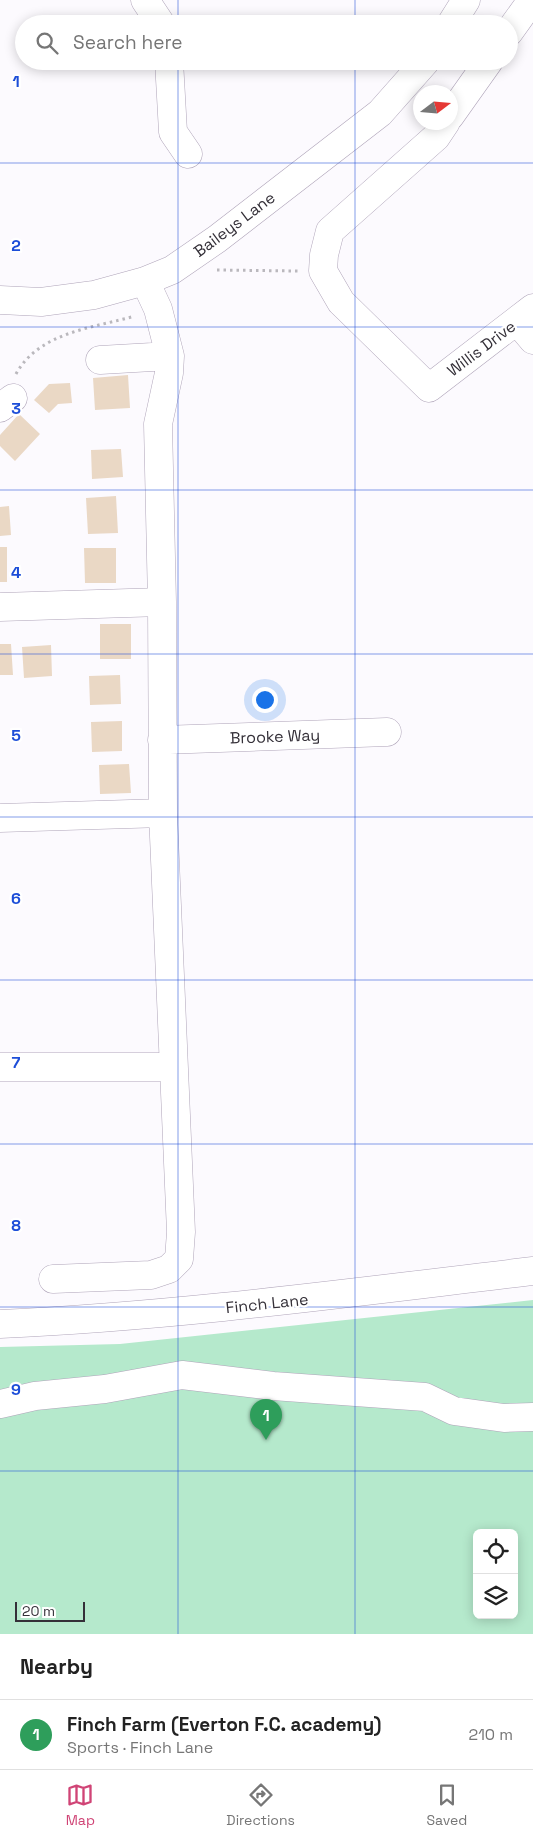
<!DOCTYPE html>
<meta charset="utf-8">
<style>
body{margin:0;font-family:"Space Grotesk",sans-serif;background:#f6f6f6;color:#222}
.controls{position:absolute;right:15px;bottom:15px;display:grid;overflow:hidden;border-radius:8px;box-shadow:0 2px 12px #0003}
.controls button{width:45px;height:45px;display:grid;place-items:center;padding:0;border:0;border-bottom:1px solid #e0e0e0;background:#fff;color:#222;font:25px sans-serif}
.compass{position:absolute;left:413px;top:85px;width:45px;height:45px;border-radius:50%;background:#fff;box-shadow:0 2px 12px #0003;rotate:74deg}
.scale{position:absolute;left:15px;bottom:12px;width:70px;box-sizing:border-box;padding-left:5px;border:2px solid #343038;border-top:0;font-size:14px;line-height:18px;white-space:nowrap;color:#343038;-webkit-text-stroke:4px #fff;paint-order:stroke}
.you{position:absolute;left:264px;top:699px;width:18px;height:18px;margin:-12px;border:4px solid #fff;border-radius:50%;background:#1a73e8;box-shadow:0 0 0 8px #1a73e833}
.badge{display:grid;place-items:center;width:32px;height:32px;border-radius:50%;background:#d04476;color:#fff;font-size:16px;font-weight:700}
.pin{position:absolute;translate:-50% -41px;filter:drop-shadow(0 1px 2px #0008)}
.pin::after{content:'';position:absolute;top:26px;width:18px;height:15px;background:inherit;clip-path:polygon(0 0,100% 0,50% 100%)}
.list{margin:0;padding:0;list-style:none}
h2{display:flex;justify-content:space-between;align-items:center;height:65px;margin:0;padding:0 20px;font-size:21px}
h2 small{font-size:16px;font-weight:400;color:#767676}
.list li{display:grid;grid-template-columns:32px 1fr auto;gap:15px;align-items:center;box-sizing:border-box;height:70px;padding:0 20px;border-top:1px solid #e0e0e0}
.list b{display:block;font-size:19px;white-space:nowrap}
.list p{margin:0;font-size:16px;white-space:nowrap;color:#767676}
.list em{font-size:16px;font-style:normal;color:#767676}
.icon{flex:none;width:28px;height:28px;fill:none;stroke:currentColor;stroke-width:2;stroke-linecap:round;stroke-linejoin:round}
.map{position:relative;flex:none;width:533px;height:1634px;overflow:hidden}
.search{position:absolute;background:#fff;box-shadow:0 2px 12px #0003;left:15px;right:15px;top:15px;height:55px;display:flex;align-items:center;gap:12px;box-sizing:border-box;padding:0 18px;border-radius:28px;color:#767676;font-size:19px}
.sheet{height:135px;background:#fff}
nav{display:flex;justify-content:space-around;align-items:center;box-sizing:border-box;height:70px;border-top:1px solid #e0e0e0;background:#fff;font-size:14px;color:#767676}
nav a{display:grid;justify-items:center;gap:2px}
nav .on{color:#d04476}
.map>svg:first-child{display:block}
</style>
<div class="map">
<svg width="533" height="1634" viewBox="0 0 533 1634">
<rect width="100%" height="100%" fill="#fcfafe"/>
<path fill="#b5e9cc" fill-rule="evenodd" d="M533,1300v334h-533v-287l120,-3zM477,1533h37v82h-37z"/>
<path fill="#ead8c5" d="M128,375l2,33 -35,2 -2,-32z
M70,383l2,20 -14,1 -9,9 -15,-13 15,-16z
M19,414l21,20 -25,27 -15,-15v-11z
M121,449l2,28 -31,2 -1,-29z
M116,496l2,37 -30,1 -2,-36z
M9,506l2,29 -11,1v-29z
M0,547h7v35h-7z
M84,548h32v35h-31z
M100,624h31v35h-31z
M0,644h11l2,31h-13z
M51,645l1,31 -28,2 -2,-31z
M120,675l1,29 -31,1 -1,-29z
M122,721v30l-30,1 -1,-30z
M129,764l2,29 -31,1 -1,-29z"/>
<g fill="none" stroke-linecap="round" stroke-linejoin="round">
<g stroke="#afa4b9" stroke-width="29">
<path id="minor" d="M145,0l16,24
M451,24l15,-24
M509,32l23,-32
M169,61l4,71 15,22
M450,116l39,-55
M446,122l-10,15 -106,94 -6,24 -1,16 18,31 88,86 104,-80
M0,300l41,2 53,-7 51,-14 27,-11 45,-31 163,-126 46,-52
M517,321l16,19
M100,360l70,-4
M0,408l13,-10
M0,607l162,-5
M162,740l225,-8
M0,818l163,-5
M0,1067h173
M53,1279l98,-4 18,-6 10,-10 2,-27 -18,-419 -1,-211 -4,-178 11,-51 1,-17 -12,-47 -13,-28
M0,1324c179,-8 355,-32 533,-53
M0,1404l35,-8 70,-7 77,-14 91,11 152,11 29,14 50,7 29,-1"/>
</g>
<path stroke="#bab8bd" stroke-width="3" stroke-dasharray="2.5 4" stroke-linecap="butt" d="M217,270l81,1
M16,374c23,-42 77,-46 119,-58"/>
<use href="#minor" stroke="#fff" stroke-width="28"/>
</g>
<path fill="none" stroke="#1d4ed8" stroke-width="1" stroke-opacity="0.55" d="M178,0v24M355,0v24M178,61v1573M355,61v1573M0,163h533M0,327h533M0,490h533M0,654h533M0,817h533M0,980h533M0,1144h533M0,1307h533M0,1471h533"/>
<g text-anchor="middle" stroke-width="4.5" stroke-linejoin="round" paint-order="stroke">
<g font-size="16" fill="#343038" stroke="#fff">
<text transform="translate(234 224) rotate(-37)" y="6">Baileys Lane</text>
<text transform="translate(481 348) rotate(-37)" y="6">Willis Drive</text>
<text transform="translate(275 736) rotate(-2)" y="6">Brooke Way</text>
<text transform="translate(267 1303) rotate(-6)" y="6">Finch Lane</text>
</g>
</g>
<g font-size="16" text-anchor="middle" font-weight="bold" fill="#1d4ed8" stroke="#fff" stroke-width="4.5" stroke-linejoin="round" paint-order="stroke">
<text x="16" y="87">1</text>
<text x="16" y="251">2</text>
<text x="16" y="414">3</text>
<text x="16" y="578">4</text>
<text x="16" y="741">5</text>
<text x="16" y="904">6</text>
<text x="16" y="1068">7</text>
<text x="16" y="1231">8</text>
<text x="16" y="1395">9</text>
</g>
</svg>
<div class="controls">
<button><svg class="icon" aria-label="locate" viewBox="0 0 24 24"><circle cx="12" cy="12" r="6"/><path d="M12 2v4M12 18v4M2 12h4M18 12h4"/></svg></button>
<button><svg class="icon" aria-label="layers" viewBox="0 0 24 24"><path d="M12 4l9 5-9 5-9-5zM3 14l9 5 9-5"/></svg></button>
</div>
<svg class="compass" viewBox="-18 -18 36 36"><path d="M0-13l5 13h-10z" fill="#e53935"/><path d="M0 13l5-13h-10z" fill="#767676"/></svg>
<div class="scale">20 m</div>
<div class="you"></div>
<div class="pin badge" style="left:266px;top:1440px;background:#2e9e5b">1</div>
<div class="search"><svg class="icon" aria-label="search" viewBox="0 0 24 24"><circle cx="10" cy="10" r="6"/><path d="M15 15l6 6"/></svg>Search here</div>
</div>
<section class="sheet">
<h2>Nearby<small></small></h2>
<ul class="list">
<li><span class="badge" style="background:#2e9e5b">1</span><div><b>Finch Farm (Everton F.C. academy)</b><p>Sports · Finch Lane</p></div><em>210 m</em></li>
</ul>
</section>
<nav>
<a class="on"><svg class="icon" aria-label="map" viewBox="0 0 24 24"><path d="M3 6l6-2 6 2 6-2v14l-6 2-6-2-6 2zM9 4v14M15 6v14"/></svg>Map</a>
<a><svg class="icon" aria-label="directions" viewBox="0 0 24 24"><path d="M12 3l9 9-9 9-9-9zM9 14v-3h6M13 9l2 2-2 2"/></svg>Directions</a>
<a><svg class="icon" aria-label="saved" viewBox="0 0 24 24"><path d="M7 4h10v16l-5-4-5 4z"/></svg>Saved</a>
</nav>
